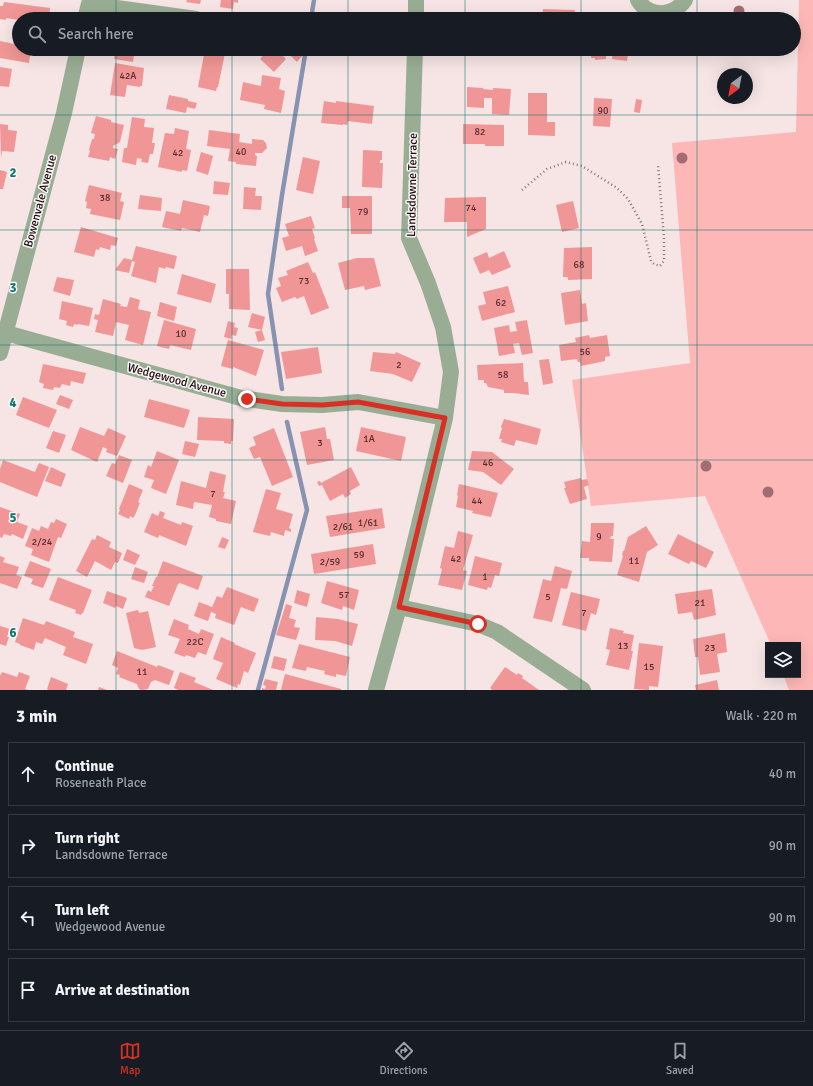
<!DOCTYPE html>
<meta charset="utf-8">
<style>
body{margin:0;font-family:Signika,sans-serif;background:#20242c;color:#f1f3f6}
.controls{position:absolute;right:12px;bottom:12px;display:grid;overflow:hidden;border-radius:0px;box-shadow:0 4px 16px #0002}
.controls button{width:36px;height:36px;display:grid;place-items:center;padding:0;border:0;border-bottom:1px solid #363941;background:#171b24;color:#f1f3f6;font:20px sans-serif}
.compass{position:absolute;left:717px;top:68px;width:36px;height:36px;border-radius:50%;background:#171b24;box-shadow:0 4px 16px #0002;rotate:212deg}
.stop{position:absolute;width:12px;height:12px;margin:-9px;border:3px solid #d93025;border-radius:50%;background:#fff}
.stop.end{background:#d93025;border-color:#fff;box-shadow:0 1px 4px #0008}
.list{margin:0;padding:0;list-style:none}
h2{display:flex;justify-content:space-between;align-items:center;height:52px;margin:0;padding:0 16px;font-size:17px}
h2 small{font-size:13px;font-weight:400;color:#9ea1a6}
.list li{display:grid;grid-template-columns:26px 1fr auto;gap:12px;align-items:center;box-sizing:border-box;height:64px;margin:0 8px 8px;padding:0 8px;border:1px solid #363941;border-radius:0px}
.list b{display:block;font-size:15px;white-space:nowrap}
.list p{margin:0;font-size:13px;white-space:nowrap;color:#9ea1a6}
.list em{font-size:13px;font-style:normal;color:#9ea1a6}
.icon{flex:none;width:22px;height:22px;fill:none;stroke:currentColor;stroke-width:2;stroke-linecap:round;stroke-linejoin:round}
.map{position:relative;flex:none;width:813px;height:690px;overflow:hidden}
.search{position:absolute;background:#171b24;box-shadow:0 4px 16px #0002;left:12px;right:12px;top:12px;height:44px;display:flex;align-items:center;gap:10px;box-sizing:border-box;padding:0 14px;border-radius:22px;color:#9ea1a6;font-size:15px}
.sheet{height:340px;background:#171b24}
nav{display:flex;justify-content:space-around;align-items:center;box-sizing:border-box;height:56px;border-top:1px solid #363941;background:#171b24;font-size:11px;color:#9ea1a6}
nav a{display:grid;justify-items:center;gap:2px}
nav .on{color:#d93025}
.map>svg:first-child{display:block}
</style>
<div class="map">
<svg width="813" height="690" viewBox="0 0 813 690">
<rect width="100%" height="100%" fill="#f6e5e4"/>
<path fill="#fdb7b6" d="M799,0h14v690h-24l-6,-15h15v-30h-27l-66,-149 -114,10 -19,-126 118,-17 -18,-220 124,-11z"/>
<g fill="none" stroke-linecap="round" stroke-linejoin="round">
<path stroke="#8893b1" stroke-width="4.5" d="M311,19l3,-19
M282,389l-14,-95 14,-99 24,-146
M258,690l49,-180 -20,-88"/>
</g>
<path fill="#f19696" d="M187,0h14l-1,4 -14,-2z
M221,0h17v3l-4,-1 -1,7 -13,-2z
M4,2l46,6 -1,11 -30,1 -13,-2v2l-6,-1v-13h3z
M543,9l32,1 -1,9h-34v-2h2z
M0,41l5,1 1,1v-1l7,2 1,-2h5v7h12l-2,14 -29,-5z
M116,49h19l-2,13 -19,-3z
M143,49h26l-1,7 -26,-4z
M205,49l20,4 -7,34h-1l-1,4 -18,-4z
M269,49h20l-5,6 -5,-5 -1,1 8,8 -12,13 -14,-13z
M295,49l7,7 -5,6 -7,-7z
M592,49h15l-1,10 -11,1v-2h-4z
M613,49h16l-2,12 -15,-2z
M115,63l29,5 -2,18h-2v1l-13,-2 -2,12 -15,-2z
M0,67l12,2 -3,18 -9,-1z
M262,75l19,3 -2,11 6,2 -4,22 -17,-4 1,-4 -25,-5 3,-18 18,4z
M467,87l16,1v1l10,1v-2l18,1 -2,26 -17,-1v-16h-8v10l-17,-1z
M528,93h19v29h8v14l-27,-1z
M169,95l19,4v2l9,2 -2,6 -8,-2 -1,6 -20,-4z
M594,98l18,1 -2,28 -17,-1z
M636,99l6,1 -2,13 -6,-1z
M324,101l12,2v-2l38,5 -2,18 -24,-3 -1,4 -4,-1v1l-22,-2z
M96,116l15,4v2l13,3 -4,17 -7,4v2l5,1 -3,10 -5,-2 -1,4 -21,-4 2,-6 -1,-1 3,-11h2l1,-5 -4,-1z
M132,117l13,2 -1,8 10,1 -2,15h3l-2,11h-3l-2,9 -7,-1 1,-3 -5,-1 -1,7 -14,-3 2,-14h3z
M0,124l8,1v5l9,1 -3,21 -12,-1 -1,7z
M463,124l41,1v21h-19v-2h-22z
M175,128l14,3 -3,18 5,1 -4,21 -5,-1v2l-24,-5 7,-34 9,1z
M209,130l31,4 -1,8 13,2v-5l11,1 3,3 1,5 -5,5h-7v2l2,1 -1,10 -20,-2v-2l-8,-1 2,-12 -23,-3z
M363,150l19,1v9h-2v3h3l-1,25 -20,-1z
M201,152l12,4 -5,19 -12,-4z
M303,157l17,4 -7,33 -17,-4z
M0,170l7,2 -4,17h-3z
M214,181l16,2 -2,12 -15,-1z
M89,185l33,8 -2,8 4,1 -4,18 -30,-6 1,-5 -5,-1 1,-6 -2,-1z
M244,187l12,1 -1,8h7l-1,14 -18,-1z
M140,195l22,3 -1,13 -23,-2z
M342,196h30v38h-21l-1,-26h-8z
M486,197v32l-19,8v-15h-23l1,-24z
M183,200l27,6 -2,10 -4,-1 -4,17 -18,-4 -1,3 -19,-4 4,-16 14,3z
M573,201l6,27 -17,4 -6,-27z
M311,216l4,12 -3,1 3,9 -1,1 4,12 -13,5 -3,-10 -16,5 -4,-13 7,-2 -4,-12z
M81,227l37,11 -2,8 -5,-1 -1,5 -10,-3 -1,3 -3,-1 -2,8 -20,-5z
M136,246l41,10 -3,13 -8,-2 -1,2 -6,-2 -3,16 -25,-7 4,-14 -3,-1 -3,12 -14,-3 9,-12 8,2z
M592,247v32l-24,1v-3h-5l1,-29z
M504,251l7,16 -19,8 -3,-5 -9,4 -7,-16 14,-6 2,6z
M357,258h17l7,28 -16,4 -1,-4 -19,4 -7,-27z
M308,262l5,11 2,-1 14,36 -18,7 -7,-19 -7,3 -2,-2 -13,5 -6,-14 5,-2 -3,-8 10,-3 -2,-4z
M226,269h23l1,41 -21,-1v-15h-3z
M182,274l34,10 -5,19 -34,-9z
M57,277l17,3 -4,16 -17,-5z
M508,286l7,26 -33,9 -4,-15 8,-2 -3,-12z
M580,290l2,14 4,-1 2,18 -23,4 -4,-32z
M130,297l10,3 -2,9 13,3 -8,33 -18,-5 4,-15 -13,-3 -3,14 -18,-4 3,-12 -4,-1 1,-5 4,1 4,-16 18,5 -1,2 7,1z
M62,301l31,7 -4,18 -11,-2v1l-4,-1 -1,3 -7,-2 1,-4 -8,-2z
M160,302l17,5 -3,14 -17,-5z
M252,313l13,4 -3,13 -14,-3z
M164,320l32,9 -5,21 -21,-5 -1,4 -12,-3z
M527,320l6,33 -11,2 -3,-12 -6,1 2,9 -16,3 -5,-28 15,-3 1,7 7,-1 -2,-9z
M228,321l7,2 -1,4 4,1 -2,8 -4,-1 -1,4 -7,-2z
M262,330l3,10 -7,2 -3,-10z
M589,335l1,3 17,-3 3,21 -5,1v4l-24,5 -1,-4h-2l-1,-3 -16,2 -2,-16 17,-3 -1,-4z
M228,340l36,10 -8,26 -23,-9v2l-12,-3z
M318,347l4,26 -36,6 -5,-27z
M373,352l22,2 1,-2 25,11 -9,19 -19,-8 -23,-3z
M549,359l4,24 -10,2 -4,-25z
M523,363l1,19h4l1,13 -16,-2h-9v-3l-16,-3 -2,-4h-2v-3h-6l-1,-15z
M43,364l43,9 -3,11 -12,-3 -1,5 -8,-2 -2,4 -6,-1 -1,3 -10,-2 1,-4 -5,-2z
M60,395l13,5 -4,9 -13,-5z
M23,397l34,13 -8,18 -33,-13z
M149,399l41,11 -6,18 -40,-11z
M198,417l36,2 -1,22h-2v3l-7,-1v-2l-27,-1z
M504,419l37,10 -4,16 -21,-5 -2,6 -13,-4 1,-3h-3l3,-11 -1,-1z
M80,427l24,9 4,-8 18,8 -9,20 -11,-4 1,-3 -4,-2 -6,15 -26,-12z
M325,427l2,12h3l4,21 -27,5 -7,-33z
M361,427l45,10 -5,24 -45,-10z
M274,428l19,49 -21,9 -12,-29 -6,2 -5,-11 7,-3 -3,-8z
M53,431l13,4 -7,18 -13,-5z
M185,441l14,3 -4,13 -13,-3z
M157,451l22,9 -13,34 -15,-6 3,-8 -10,-3 4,-12 3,2z
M472,451l20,1 22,17 -13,16 -18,-13 -15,-2z
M119,455l13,5 -9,23 -17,-7 6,-13 3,1z
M3,460l32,12 4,-9 10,4 -12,30 -37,-15v-13z
M51,467l15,7 -5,13 -16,-6z
M351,467l9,18 -10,6 1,3 -6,4 -2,-4 -13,7 -8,-16 -3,1 -2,-4 3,-1 1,2z
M210,471l16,4 -3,17h2l-2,6 13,3 -5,23 -15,-3v-2l-7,-2 3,-12 -18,-3 -1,7 -17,-4 5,-24 25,7z
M581,478l1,2 5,-1 2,6 -5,2 3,12 -17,5 -6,-16h2l-2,-6z
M129,484l14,6 -5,12 2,1 -5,12 -2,3 -3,-2 -1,3 -11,-5 2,-4 -1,-1z
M459,484l39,9 -7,24 -19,-4 1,-2 -17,-4 2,-11 -1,-1z
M266,489l15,4 -5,16 17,5 -4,14 2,1v3l-6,-2 -1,6 -13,-4 -1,4 -17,-4z
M0,507l20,7 -3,8 11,4 -5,13 -11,-5 -1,2 -7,-2 -2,4 -2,-1z
M382,508l3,20 -55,9 -4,-21z
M160,511l5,2 -2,5 18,7 1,-3 11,4 -7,20 -27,-11 -1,3 -14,-6 8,-19 6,3z
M56,519l11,5 -6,14 -3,-1 -9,25 -18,-7 2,-6 -8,-3 7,-18 7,3 2,-5 7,3 3,-7 3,1z
M591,523h23l-1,13h-2l-1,3h4l-2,23 -23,-1v-3h-9l2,-17 8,1z
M646,526l12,19 -11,7 -8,30 -22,-7 6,-19 -1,-1 1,-4h1l4,-14z
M458,531l15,4 -10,35 4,1 -5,19 -24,-5 4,-16 -2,-1 5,-22 9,2z
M678,534l36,18 -8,16 -15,-7 -2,3 -21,-10z
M97,535l14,7 -2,5 13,6 -4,10 -3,-1 -4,8 -16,-9 -8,16 -11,-6 16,-32 3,1z
M222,537l7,3 -4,9 -7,-2z
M373,544l3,20 -62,10 -3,-20z
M127,549l13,6 -5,10 -12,-5z
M0,556l5,2 -2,4 16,5 -3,8 6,2 -5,12 -17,-6z
M475,556l27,7 -3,13 -4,-1 -4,13 -3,-1 -1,3 -19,-5z
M30,561l21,8 -8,19 -12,-4 2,-5 -9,-3z
M163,561l40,15 -5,14 -18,-7 -2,1 -9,22 -24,-9 3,-7 3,2 3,-6h-2l4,-9h1z
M555,566l17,5 -5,18 -6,-1 -9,34 -19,-4 10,-39 8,2z
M135,567l13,5 -4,11 -13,-4z
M58,577l34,13 -9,23h-1l-1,2 -6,-2 1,-3 -27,-10z
M327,581l32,9 -5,20 -11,-4 -1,4 -21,-7z
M227,587l32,12 -5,13 -13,-5 -7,18 -19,-7 1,-4 -5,-2 -3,9 -14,-5 5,-14 13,5 5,-11 5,2z
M712,589l4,26 -22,5 -2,-8 -14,2 -3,-20z
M297,590l13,4 -3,13 -13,-4z
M107,591l20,7 -4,11 -7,-3 -1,2 -12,-5z
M571,592l29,7 -4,16 -5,-2 -5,18 -24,-6z
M286,604l6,2 -3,12 7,2 -2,7 6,1 -4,12 -20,-5z
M138,610l1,3 9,-2 8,36 -14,3 -8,-2 -8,-35z
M316,617l22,2 20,5 -6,22 -17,-5 -20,-1z
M23,618l21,7 2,-4 29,11 -2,5 20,7 -7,20 -23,-9 3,-8 -21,-9 -3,6 -6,-2 -2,8 -14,-5v-1l-5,-2z
M174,619l15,6 -1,4 11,5 2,-5 13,5 -8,21 -8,-3 -3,6 -9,-3 -1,2 -11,-4 6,-14 -12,-4z
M0,626l10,3 -3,8h2l-3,9 -6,-2z
M610,628l14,3 -1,2 11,2 -3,16h2l-4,19 -23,-5 4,-15 -4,-1z
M725,633l2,19 -10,2 3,18 -20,3 -2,-18h-3l-2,-18z
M221,637l14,6 -1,1 22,9 -8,20 -4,-2 -4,14 -2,-1 -1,4 -21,-9 7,-16 -10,-4z
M639,643l24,3 -5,41 -9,-1v4l-15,-1z
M299,644l51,13 -4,19 -10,-2v3l-12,-3 1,-3 -18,-4 -1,4 -14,-3z
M117,651l40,16 1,-2 16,6 -5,14 -14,-5 -4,2 -3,7 -6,1 -3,-1 -2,-5 -18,-7 1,-2 -4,-1 2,-6 -6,-3z
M274,656l13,3 -3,12 -13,-3z
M505,667l12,8 1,-2 5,3 -1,2 17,12h-47l-2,-2z
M2,672l15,5 2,-5 11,4 -5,13 3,1h-28v-14z
M180,672l16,6 -2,4 19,8h-35l-4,-2z
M285,674l56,15v1h-60z
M51,677l17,7 -2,6h-18l-1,-1z
M265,679l13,3 -2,8h-14v-2l3,1 1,-3 -3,-1z
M717,680l2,10h-23l-1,-5z
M99,687l8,3h-9z"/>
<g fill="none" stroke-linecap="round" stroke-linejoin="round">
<path stroke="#8c7576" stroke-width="2.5" stroke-dasharray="1 3" stroke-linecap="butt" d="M522,190l25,-21 19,-7 16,4 35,22 11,11 14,25 9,37 3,3 6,2 4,-5v-23l-6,-73"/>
<path stroke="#99ad94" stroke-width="16" d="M638,0c11,18 35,17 47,0
M89,4l107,15
M85,19l5,-19
M416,19v-19
M6,333l235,65 41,6 40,1 36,-3 87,16
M0,353l64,-240 14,-64
M399,607l79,17 19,8 86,58
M376,690l23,-83 46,-189 6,-46 -8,-45 -15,-44 -19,-45 6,-189"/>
</g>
<g fill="#a16d73">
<circle cx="739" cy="11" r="5.5"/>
<circle cx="682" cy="158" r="5.5"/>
<circle cx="706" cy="466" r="5.5"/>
<circle cx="768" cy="492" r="5.5"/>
</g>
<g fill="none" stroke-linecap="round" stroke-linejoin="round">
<path stroke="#d93025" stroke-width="5" d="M247,399l35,5 40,1 36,-3 87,16 -46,189 79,17"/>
</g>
<path fill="none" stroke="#0f766e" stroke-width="1" stroke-opacity="0.55" d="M116,0v19M232,0v19M348,0v19M465,0v19M581,0v19M697,0v19M116,49v641M232,49v641M348,49v641M465,49v641M581,49v641M697,49v641M0,115h813M0,230h813M0,345h813M0,460h813M0,575h813"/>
<g text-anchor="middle" stroke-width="3" stroke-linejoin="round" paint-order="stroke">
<g font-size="10" fill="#572c2d">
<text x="128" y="79">42A</text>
<text x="603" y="114">90</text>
<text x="480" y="135">82</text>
<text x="241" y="155">40</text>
<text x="178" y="156">42</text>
<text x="105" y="201">38</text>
<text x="471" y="211">74</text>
<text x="363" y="215">79</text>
<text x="579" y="268">68</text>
<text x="304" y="284">73</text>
<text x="501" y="306">62</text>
<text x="181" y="337">10</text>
<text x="585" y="355">56</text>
<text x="399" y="368">2</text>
<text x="503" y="378">58</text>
<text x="369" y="442">1A</text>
<text x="320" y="446">3</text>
<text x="488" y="466">46</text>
<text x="213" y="497">7</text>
<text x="477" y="504">44</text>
<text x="368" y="526">1/61</text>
<text x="343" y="530">2/61</text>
<text x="599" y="540">9</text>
<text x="42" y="545">2/24</text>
<text x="359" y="558">59</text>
<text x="456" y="562">42</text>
<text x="634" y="564">11</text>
<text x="330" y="565">2/59</text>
<text x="485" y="580">1</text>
<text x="344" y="598">57</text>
<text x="548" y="600">5</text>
<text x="700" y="606">21</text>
<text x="584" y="616">7</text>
<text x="195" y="645">22C</text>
<text x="623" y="649">13</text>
<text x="710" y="651">23</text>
<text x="649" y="670">15</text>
<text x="142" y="675">11</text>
</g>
<g font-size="12" fill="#24080a" stroke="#f6f6f6">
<text transform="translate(412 185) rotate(-89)" y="4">Landsdowne Terrace</text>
<text transform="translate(40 201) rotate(-75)" y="4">Bowenvale Avenue</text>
<text transform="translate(177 380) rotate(15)" y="4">Wedgewood Avenue</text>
</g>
</g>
<g font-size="13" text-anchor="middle" font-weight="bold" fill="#0f766e" stroke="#f6f6f6" stroke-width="3" stroke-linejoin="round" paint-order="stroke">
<text x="13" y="177">2</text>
<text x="13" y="292">3</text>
<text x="13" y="407">4</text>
<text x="13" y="522">5</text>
<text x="13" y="637">6</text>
</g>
</svg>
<div class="controls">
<button><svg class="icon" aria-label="layers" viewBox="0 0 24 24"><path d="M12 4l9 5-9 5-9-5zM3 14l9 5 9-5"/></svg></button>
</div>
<svg class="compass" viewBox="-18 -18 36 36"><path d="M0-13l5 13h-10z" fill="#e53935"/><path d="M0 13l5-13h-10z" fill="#9ea1a6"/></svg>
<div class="stop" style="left:478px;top:624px"></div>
<div class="stop end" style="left:247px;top:399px"></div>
<div class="search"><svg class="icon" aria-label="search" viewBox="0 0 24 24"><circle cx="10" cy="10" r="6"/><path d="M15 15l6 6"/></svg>Search here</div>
</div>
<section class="sheet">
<h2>3 min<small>Walk · 220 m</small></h2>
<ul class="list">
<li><svg class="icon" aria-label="ahead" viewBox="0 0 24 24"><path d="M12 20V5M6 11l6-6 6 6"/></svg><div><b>Continue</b><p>Roseneath Place</p></div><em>40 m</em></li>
<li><svg class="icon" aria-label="right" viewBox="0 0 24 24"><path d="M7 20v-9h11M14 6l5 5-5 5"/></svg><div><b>Turn right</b><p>Landsdowne Terrace</p></div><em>90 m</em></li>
<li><svg class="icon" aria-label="left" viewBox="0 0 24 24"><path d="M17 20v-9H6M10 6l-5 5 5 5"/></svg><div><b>Turn left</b><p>Wedgewood Avenue</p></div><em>90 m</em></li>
<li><svg class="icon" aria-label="arrive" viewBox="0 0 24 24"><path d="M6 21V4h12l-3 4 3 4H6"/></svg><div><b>Arrive at destination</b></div></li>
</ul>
</section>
<nav>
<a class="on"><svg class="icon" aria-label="map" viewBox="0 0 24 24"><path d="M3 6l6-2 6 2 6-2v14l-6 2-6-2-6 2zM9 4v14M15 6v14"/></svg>Map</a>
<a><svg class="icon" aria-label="directions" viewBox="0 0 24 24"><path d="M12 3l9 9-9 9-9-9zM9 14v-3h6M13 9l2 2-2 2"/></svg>Directions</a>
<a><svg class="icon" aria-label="saved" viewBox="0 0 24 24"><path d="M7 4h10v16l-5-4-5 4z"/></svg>Saved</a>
</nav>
